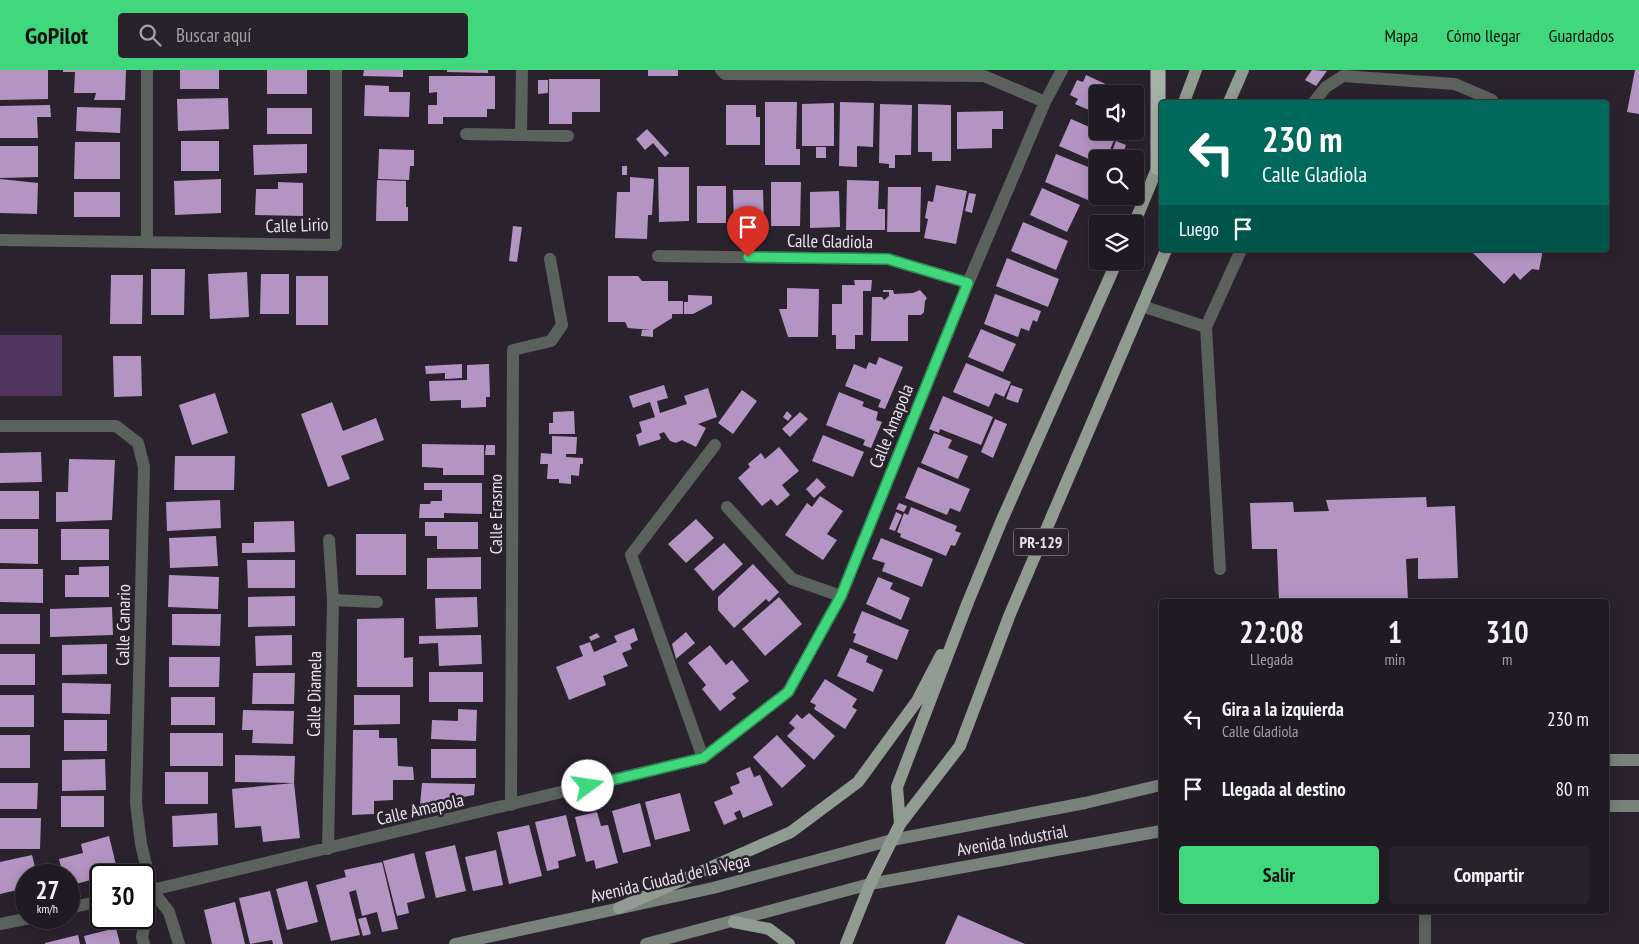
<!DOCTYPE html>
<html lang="es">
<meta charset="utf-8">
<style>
body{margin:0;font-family:"PT Sans Narrow",sans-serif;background:#28232a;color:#f1f3f6;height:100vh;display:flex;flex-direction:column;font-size:19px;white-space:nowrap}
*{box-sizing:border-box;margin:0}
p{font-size:16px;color:#a2a1a5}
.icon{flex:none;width:28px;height:28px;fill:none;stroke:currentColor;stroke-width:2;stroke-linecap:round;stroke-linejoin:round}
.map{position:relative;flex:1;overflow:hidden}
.sheet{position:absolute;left:1159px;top:529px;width:450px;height:315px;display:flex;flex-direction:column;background:#201a22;border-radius:5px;box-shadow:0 2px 12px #0003,0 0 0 1px #3d3840}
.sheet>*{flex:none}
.guide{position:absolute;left:1159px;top:30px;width:450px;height:152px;border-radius:5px;box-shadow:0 2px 12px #0003,0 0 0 1px #3d3840;background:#00695c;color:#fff;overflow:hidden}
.tools{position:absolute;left:1089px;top:15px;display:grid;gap:10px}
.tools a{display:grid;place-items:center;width:55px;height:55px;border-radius:5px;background:#201a22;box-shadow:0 2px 12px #0003,0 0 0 1px #3d3840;font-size:25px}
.speed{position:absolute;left:15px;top:794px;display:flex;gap:10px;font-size:25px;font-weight:700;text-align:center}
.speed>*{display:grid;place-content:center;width:65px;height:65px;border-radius:50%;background:#201a22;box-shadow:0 2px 12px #0003,0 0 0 1px #3d3840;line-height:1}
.speed small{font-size:12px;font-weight:400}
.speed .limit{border:2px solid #111;border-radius:8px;background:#fff;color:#111}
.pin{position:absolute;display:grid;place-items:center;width:42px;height:42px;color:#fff;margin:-51px -21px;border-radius:50% 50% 50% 0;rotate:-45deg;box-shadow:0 0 5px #0007}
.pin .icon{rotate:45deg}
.me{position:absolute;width:55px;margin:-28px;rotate:76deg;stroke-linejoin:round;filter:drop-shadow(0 0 4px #0008)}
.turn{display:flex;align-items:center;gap:18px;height:105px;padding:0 20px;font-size:22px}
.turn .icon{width:65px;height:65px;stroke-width:2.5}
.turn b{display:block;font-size:35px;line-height:42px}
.then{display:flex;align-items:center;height:48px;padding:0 20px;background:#0003;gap:10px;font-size:19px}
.eta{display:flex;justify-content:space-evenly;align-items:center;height:85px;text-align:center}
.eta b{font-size:30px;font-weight:700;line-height:35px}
.primary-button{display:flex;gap:10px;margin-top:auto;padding:10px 20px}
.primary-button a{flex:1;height:58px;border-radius:5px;background:#41d77c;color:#111;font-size:20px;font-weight:700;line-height:58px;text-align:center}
.primary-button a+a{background:#28232a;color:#f1f3f6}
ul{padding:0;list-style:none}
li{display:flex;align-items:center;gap:15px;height:70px;padding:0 20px}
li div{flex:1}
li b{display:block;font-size:19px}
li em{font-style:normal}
header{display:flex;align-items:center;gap:30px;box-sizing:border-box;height:70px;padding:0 25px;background:#41d77c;color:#111}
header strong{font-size:24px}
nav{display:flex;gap:28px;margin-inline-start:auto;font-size:18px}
.search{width:350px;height:45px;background:#28232a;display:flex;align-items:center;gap:12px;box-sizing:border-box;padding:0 18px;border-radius:5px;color:#a2a1a5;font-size:19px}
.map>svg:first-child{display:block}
.green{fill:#50365c}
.building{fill:#b494c3}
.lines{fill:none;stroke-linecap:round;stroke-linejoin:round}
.street{stroke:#5b615c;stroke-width:12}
.secondary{stroke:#79817b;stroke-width:12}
.primary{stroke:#909b92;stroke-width:12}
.highway{stroke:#a4b2a7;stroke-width:15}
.route-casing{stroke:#2a8c51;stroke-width:12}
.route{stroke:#41d77c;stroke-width:9}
.labels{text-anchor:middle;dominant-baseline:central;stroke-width:5;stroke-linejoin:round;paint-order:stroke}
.shield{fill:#2a232e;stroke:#afa9b2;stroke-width:1}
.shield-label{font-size:16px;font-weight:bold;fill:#e8e3ea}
.street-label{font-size:18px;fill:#e8e3ea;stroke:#2a232e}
</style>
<header>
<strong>GoPilot</strong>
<div class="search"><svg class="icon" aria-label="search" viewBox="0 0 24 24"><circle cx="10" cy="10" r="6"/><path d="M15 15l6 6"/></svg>Buscar aquí</div>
<nav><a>Mapa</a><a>Cómo llegar</a><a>Guardados</a></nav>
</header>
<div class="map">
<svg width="1639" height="874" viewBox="0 0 1639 874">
<rect width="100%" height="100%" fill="#2a232e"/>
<path class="green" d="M0,265H62V326H0Z"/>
<path class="building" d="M0,0H48V29L0,30Z
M63,0H126L125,30H94L96,23H74L75,2H63Z
M180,0H219V19H180Z
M267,0H307V24H267Z
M364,0H403V7L363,6Z
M447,0H488V3L447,2Z
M648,0H678V6H648Z
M1312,0L1327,1L1316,16L1305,10Z
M1635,0H1639V44L1627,42Z
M1086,5L1123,22L1122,24H1098V44L1075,34L1078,29L1070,25L1077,10L1083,12Z
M429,6H495V39H487V47H443V54H428V35H437V22L429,23Z
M549,9H600V42H572V54H549Z
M538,10H548V23L538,24Z
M365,15L389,16V22H410L409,47L364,46Z
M228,28L229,59L178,61L177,29Z
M765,32H797L796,79H800V95H765Z
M840,32L874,33L873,77L857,76V97L839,96Z
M834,33V76H802V34Z
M880,34L912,35L911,85H895V98H889V94L879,93Z
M918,34L951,35V91H932V82H918Z
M50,35L51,47H37L38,68H0V36Z
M726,35H756V47H760V75H726Z
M77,37L121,38L120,63L76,61Z
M267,38H312V64H267Z
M1003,41V59H992V78L957,79V42Z
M1071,49L1115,68L1106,89H1098V93L1059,76Z
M647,59L669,83L665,87L653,73L645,80L636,69Z
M181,71H219V101H181Z
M1116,71L1126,75L1121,88L1111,84Z
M75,72H120V109H74Z
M307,74V103L254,105L253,75Z
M0,76H38V107L0,108Z
M816,77H826V88H816Z
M379,79L414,80V96H410L409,110L378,109Z
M1056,84L1098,101V107L1088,130L1045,112Z
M622,96H627V105H622Z
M658,97H689V151L659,152Z
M630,107L654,109L652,145H648L647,169L615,168L617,122H630Z
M0,109L38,113L37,144L0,143Z
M221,109V143L175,145L174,111Z
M377,110L406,111V137H408V151H376Z
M847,110L879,111L878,139H885V160H846Z
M278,112L303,113V146L255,145L256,119H278Z
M771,112H801L800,156H771Z
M936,115L967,121L956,174L924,168L928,149L925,148L928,131L933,132Z
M697,116H726V153H697Z
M888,117H921L920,162H887Z
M1042,118L1080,135L1067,162L1030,145Z
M733,120H763L764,155H734Z
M839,121L840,157L810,158V122Z
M74,122H120V147H74Z
M969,123L976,124L972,143L965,141Z
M1023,152L1068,171L1056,200L1011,181Z
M513,156L522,157L517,192L509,191Z
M1476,180H1543L1539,200L1532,199L1520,210L1514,203L1504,214L1473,183Z
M1007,188L1059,209L1048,237L996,216Z
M151,199H185L184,245H151Z
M247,202L249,247L210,249L208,204Z
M261,204H289V244H260Z
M111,205H143L142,254H110Z
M296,206H328V255H296Z
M608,206H638L642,211H668V231H683V244H672V248L653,260V267L641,266L642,260H651L628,258L625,252H608Z
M854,210H872L871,221H863V265H855V279H836V265H832V234H842V215H855Z
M787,218L819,219L818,267H788L779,239H787Z
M883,220H893L894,224L913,223L920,220L927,228L925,231L924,242L921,245H908V271H871L872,227H882L884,230L889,226V222H883Z
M995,224L1041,241L1037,252L1033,250L1029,261L1021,258L1018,267L984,254Z
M688,225L712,226V234L693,244H684V232H688Z
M981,259L1016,274L1003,302L968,287Z
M113,286H141L142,326L114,327Z
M879,287L903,297L885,339L878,337L881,330L845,316L854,294L866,299L869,292L876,295Z
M966,293L1011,312L1004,327L995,323L989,337L953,322Z
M462,294V308L445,309V303L426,304L425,296Z
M489,294L490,327H486V337L461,338V330L430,331L429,311L467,310V295Z
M664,315L668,328L657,331L660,343L687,334L684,326L708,318L717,347L698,354L706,358L696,377L682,370L676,373L670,371L664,362L659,364L661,369L639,376L636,365L642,362L639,352L655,347L650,332L633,338L629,326Z
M1011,315L1023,319L1018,333L1006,329Z
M742,320L757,331L733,364L718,353Z
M839,322L864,332L862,336L878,342L876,350L882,352L871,378L863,375L865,370L826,355Z
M215,323L228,363L192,375L179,335Z
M943,326L993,347L981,375L940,359L939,363L929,359Z
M332,332L343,361L376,348L384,370L341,386L350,409L328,417L301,344Z
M574,341L575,364H549V353H553V342Z
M787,341L792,346L788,351L783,347Z
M800,342L808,349L790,367L782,359Z
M995,349L1007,354L993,388L981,382Z
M934,363L952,370L948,378L968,386L958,409L921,393Z
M823,365L864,382L853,407L812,391Z
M552,366L577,367L576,384H566V387L583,388V394H580L579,406L571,405V414L559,413V409H547L548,394H540L541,383L552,384Z
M422,374L484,375V405H443V398L422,397Z
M486,375H495V385H485Z
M779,377L799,401L782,415L790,425L777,436L771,429L762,436L738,408L750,397L748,394L761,383L765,389Z
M41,382L42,412L0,413V383Z
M175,386H235L234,420H174Z
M69,389L115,390L112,450L56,452V422H68Z
M918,397L970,419L960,442L950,438L947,445L905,428Z
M817,408L826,417L814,428L806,419Z
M424,413H482V444L444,443V448H419L420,434H430L431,431H442V420H424Z
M0,421H39V449H0Z
M820,426L843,441L827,464L837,470L823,490L785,465L807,433L812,437Z
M1426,427L1427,437L1455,436L1458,508L1418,509V488L1406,489L1408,531H1279L1277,479H1252L1250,433L1293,432L1294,442L1329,441L1326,430Z
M220,430L221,458L167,461L166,432Z
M899,433L907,436L904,442L896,439Z
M911,437L957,456L955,461L961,463L955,476L951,475L946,486L900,467L901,464L897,462L904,443L908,445Z
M896,442L902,445L895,461L889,459Z
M696,449L714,468L686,493L668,474Z
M294,451L295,482L242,483V473H254V452Z
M425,452H478V479H437V466H425Z
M0,459H38V494L0,493Z
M61,459H109V490H61Z
M356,464H406V505H356Z
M216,466L218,496L170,498L169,468Z
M881,468L933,489L922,517L882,501L885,493L872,489Z
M724,473L743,494L713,521L694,499Z
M481,487V519H427V488Z
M247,490H295V518H248Z
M753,494L779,522L769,532L766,529L734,558L718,540V527Z
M109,496V527H65V505H79V497Z
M0,499H43V533L0,532Z
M169,505L219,507L218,539L168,537Z
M878,507L893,513L890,519L910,528L901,550L866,534Z
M295,526V556L248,557V527Z
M477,527L478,557L436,559L435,528Z
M779,527L802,554L765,586L742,559Z
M112,537L113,565L50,567V539Z
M862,541L909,560L897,590L853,572L856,564L853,563Z
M0,544H40V574H0Z
M172,544H221L220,576L172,575Z
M404,548V588L413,587V617H357V549Z
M634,558L638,570L630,574L632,579L622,583L628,596L603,606L606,615L569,630L556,597L583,586L579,576L590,572L594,582L617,572L614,566Z
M686,562L695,573L676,589L672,574Z
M597,563L600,567L591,571L589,567Z
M292,565V595L256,596L255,566Z
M481,565L482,594L439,596L438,573L419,574V566Z
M107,574V604L62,605V575Z
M710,575L726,595L732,590L749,611L732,624L736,628L720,641L702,619L706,615L688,593Z
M850,578L868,586L866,592L883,600L873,622L837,606Z
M0,584H35V615H0Z
M169,587H220L219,617H169Z
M429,602H483V632H429Z
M253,603H295L294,634H252Z
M825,609L857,629L852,637L857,640L845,659L814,639L816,635L810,632Z
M62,613L111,614L110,644L62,643Z
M0,625H34V657H0Z
M354,625H400V654L354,655Z
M171,627H215V655H171Z
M458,639L477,640L476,671L431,669L432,650L458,651Z
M243,640L294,641L293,674L252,673L253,660H242Z
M809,643L835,666L814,690L787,666L795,658L789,653L797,644L802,649Z
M64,650H107V681H64Z
M353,660H379V668H397L398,696L413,697L414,710H393V730L374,731V744L352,745Z
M170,663H223V696H170Z
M0,665H30V698H0Z
M777,665L806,696L782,718L753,687Z
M431,679H476V708H431Z
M235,685L295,686L294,713L235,712Z
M105,689L106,720L62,721V690Z
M750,697L754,707L760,705L773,735L743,748L740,740L734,743L737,749L724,755L714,732L733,724L730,717L740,713L736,703Z
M165,702H208V734H165Z
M0,713H38L37,739H0Z
M294,713L300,768L263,772L261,756L235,758L232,719Z
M422,713L475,714L474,725L420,735Z
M680,723L690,761L655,770L645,732Z
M61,726H104V757H61Z
M640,733L651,776L623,783L612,741Z
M597,742L601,756L608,755L618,793L596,799L594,790L586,792L575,747Z
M217,743L218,775L173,777L172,746Z
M566,745L576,786L558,791L559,798L547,801L535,752Z
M0,748H41L40,779H0Z
M529,755L542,806L509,814L497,762Z
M109,766L118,803L101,805V807L69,816V805H63L59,789L83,783L81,774Z
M455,775L466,821L436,828L425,782Z
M496,780L503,815L473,821L465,787Z
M414,783L425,828L407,833L409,843L397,846L383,791Z
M32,785L37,805H26V818L0,824V792Z
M382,792L398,859L382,862L377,842L362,846L356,820L349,822L360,865L331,871L316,815L346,807L344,800Z
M307,811L318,852L287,860L276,819Z
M270,821L283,874H273L272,870L250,874L239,828Z
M235,832L245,874H212L204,840Z
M958,845L1025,874H945Z
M366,847L371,864L363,866L358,849Z
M116,858L120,874H86L84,866Z
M78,865L80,874H45V873Z"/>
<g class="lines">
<path class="street" d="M147,0V172
M721,0L725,4L984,6L1045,32
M1314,32L1326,17L1343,6L1455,14L1492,30L1493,32
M466,64L568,66
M521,65L522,0
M0,170L336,175V0
M658,186L888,189L968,213
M1142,236L1206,257
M0,356H116L138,373L144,397L136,733L141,774L152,820L169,842L179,874
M727,437L792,509L841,526
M1220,499L1206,257L1241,180
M333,530L377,532
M703,688L631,485L715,375
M511,735L513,280L551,271L562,255L550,189
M328,779L333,530L329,470
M144,822L703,688L788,622L841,526L968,213L1045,32L1062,0
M69,838L101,831
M1425,841V874
M0,854L30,848
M144,874L142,867L152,820"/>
<path class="secondary" d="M1606,690H1639
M1606,736H1639
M455,874L713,818L892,770L1085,733L1161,715
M646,874L870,814L1161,761"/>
<path class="primary" d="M1184,32L1196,0
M1229,32L1243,0
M1134,154L1161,89
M900,754L897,717L968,532L1001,452L1117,191
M619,838L791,762L858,712L917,631L941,585
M734,852L769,859L789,874
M846,874L870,814L900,754L960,676L1010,544L1166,180"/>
<path class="highway" d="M1158,0V98"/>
</g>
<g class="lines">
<g class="route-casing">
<path id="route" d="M588,716L703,688L788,622L841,526L968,213L888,189L748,187"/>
</g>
<use href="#route" class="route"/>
</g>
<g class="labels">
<rect class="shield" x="1013.5" y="458.5" width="55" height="27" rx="4"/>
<g class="shield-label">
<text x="1041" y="472">PR-129</text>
</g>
<g class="street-label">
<text transform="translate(297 155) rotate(-2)">Calle Lirio</text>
<text transform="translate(830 171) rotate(1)">Calle Gladiola</text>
<text transform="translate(891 356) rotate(-68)">Calle Amapola</text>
<text transform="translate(495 444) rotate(-90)">Calle Erasmo</text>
<text transform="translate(123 555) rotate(-89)">Calle Canario</text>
<text transform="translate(314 624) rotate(-89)">Calle Diamela</text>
<text transform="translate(420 739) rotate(-13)">Calle Amapola</text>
<text transform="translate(1012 770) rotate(-10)">Avenida Industrial</text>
<text transform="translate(670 808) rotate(-13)">Avenida Ciudad de la Vega</text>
</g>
</g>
</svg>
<div class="tools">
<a><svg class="icon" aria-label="sound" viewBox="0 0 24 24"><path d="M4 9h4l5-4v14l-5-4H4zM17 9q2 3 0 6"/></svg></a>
<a><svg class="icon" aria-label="search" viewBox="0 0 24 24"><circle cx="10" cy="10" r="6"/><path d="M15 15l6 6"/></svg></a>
<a><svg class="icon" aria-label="layers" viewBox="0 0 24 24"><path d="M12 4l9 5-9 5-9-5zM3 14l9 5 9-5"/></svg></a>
</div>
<div class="speed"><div>27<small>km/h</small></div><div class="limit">30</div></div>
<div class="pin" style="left:748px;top:187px;background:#d93025"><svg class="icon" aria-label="arrive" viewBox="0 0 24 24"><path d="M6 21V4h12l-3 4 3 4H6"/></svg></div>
<svg class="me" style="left:588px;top:716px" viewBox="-20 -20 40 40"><circle r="19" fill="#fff"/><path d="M0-13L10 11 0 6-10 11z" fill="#41d77c"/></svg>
<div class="guide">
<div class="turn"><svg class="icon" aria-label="left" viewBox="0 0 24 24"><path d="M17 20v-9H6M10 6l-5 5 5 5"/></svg><div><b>230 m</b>Calle Gladiola</div></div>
<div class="then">Luego<svg class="icon" aria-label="arrive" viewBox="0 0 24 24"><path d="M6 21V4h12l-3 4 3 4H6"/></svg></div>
</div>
<section class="sheet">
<div class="eta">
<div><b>22:08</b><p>Llegada</p></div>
<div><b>1</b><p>min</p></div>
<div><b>310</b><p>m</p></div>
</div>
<ul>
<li><svg class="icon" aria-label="left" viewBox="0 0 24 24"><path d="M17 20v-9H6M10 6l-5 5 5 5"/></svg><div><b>Gira a la izquierda</b><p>Calle Gladiola</p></div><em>230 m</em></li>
<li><svg class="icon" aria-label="arrive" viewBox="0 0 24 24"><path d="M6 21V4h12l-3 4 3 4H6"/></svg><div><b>Llegada al destino</b></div><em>80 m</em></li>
</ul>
<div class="primary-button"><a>Salir</a><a>Compartir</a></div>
</section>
</div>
